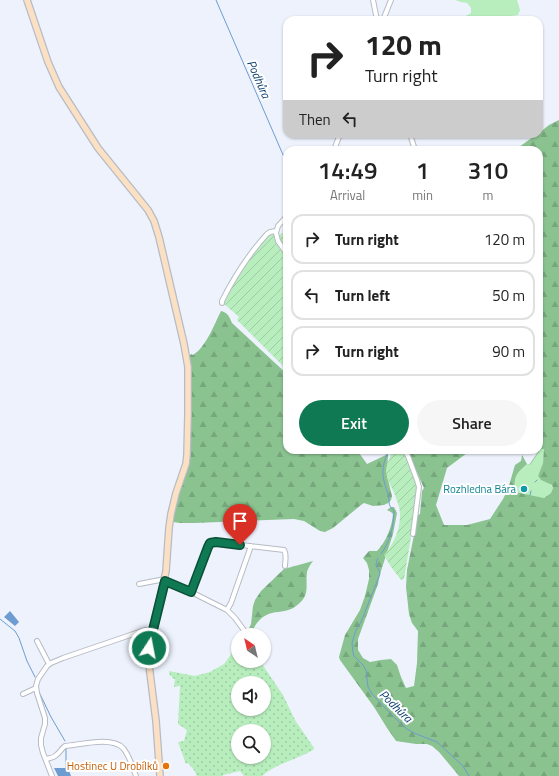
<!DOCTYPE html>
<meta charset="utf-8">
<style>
body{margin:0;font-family:"Titillium Web",sans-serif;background:#f6f6f6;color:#222;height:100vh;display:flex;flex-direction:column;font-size:15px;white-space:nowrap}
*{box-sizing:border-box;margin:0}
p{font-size:13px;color:#767676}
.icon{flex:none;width:22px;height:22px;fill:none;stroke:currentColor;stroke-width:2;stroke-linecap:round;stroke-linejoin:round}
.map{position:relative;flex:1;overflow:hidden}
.sheet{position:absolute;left:283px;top:146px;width:260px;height:308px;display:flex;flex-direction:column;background:#fff;border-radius:12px;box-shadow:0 1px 3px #0004}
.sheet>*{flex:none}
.top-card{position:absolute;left:283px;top:16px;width:260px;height:122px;border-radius:12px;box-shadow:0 1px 3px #0004;background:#fff;color:#222;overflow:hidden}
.needle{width:26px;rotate:325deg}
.fabs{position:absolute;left:231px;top:628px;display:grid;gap:8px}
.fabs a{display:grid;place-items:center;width:40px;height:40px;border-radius:50%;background:#fff;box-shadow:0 1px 3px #0004;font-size:20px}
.pin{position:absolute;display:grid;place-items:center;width:34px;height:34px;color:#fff;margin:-41px -17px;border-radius:50% 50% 50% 0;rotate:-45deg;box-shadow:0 0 4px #0007}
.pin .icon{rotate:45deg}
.me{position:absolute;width:44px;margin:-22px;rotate:11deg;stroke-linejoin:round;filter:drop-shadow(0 0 3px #0008)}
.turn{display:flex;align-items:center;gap:14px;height:84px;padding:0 16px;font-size:18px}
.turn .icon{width:52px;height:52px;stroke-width:2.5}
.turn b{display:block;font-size:28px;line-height:34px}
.then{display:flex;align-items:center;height:38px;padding:0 16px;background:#0003;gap:8px;font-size:15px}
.eta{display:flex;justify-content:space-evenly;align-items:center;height:68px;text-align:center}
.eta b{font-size:24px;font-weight:600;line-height:28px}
.cta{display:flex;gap:8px;margin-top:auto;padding:8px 16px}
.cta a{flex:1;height:46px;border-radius:24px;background:#0f7953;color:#fff;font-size:16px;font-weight:600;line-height:46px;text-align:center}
.cta a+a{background:#f6f6f6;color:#222}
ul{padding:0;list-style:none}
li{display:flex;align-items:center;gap:12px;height:50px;margin:0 8px 6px;padding:0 8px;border:2px solid #e0e0e0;border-radius:12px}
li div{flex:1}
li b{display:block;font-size:15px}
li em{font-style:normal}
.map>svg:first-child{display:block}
.grass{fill:#b8eebd}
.forest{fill:url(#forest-firs);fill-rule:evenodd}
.park{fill:url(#park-dots);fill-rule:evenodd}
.garden{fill:url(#garden-furrows)}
.water{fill:#6d9cd0}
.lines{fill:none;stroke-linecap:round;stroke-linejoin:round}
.stream{stroke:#6d9cd0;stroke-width:1}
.street-casing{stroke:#b6bbc5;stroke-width:6}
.secondary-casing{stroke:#b6bbc5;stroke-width:8}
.street{stroke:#fff;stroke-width:4}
.secondary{stroke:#fbe0c4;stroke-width:5.5}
.route-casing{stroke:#0a4f36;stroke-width:10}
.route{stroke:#0f7953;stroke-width:7}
.culture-dot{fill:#0f9aa8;stroke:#fff;stroke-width:1.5}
.food-dot{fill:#e8710a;stroke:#fff;stroke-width:1.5}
.labels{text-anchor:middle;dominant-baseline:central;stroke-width:4;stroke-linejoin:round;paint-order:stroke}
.culture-label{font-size:11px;fill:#0d838f;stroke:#fff;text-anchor:end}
.food-label{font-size:11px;fill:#c56008;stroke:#fff;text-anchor:end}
.water-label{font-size:12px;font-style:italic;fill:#0a3e6f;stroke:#fff}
</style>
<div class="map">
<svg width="559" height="776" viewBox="0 0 559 776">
<defs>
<pattern id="forest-firs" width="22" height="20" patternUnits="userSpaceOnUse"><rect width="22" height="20" fill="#8ac390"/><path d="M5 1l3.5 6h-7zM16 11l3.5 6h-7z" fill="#76a67b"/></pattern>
<pattern id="park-dots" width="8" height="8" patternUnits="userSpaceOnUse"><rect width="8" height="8" fill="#b8eebd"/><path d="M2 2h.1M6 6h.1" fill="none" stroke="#9dcba2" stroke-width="1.8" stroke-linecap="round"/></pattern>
<pattern id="garden-furrows" width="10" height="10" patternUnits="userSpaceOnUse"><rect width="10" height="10" fill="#b8eebd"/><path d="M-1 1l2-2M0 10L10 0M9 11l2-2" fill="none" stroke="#9dcba2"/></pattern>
</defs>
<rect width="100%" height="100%" fill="#edf2fd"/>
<path class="grass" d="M455,0H517L520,10L518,15L510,16L501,20H464V17L471,13V8L467,3L461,2Z
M541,449H545L543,463L538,476C539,477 540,479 542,480C546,483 551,482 553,488L551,493L544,498L515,493C514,476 515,475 527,464L530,465Z"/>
<path class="forest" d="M559,120V776H459L439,752L432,746L427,744H416L396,741L387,728L374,707L340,660L339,657L345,635L360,610L365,596L369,579V570L367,563L363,558L369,551H377C386,542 392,527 393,514L391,512L387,510L391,507H394L397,513L393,534L380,574L378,584L358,639V650L363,658L370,662L381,660L391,659L397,665L401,677L406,688L414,686L417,663L418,631L412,623L409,614L406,587L407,570L418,515L420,514L422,491L424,488L408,453L406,450H471L447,468L436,505L444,525H467L490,519L503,499L508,489L515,465L521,461L523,450L522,455L527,464L529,465L540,449L539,447V150H515L537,134H539V133L549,125ZM541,449H544L543,463L538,476L541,480L552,485L553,488L551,493L544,498L515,492C514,476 515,475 527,464L530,465Z
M221,311C228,313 229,316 232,323L287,374V450H357L367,464L388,454L387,476L392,496L391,500L388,503L384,505L373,506L364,503L361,505L333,528L325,532L320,531L304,521L294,519L195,523H180L173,522L171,519L185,469L189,357L191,354L193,355C206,347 214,325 221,311Z
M313,561C310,565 308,568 307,572C305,587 311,595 296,606C289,612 280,611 272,613C262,615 253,625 252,635H246L251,624L253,606L255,600L261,591L284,569Z"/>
<path class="park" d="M238,645V661H260L283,695L295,720L314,748L313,750C296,760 277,763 262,776H244L240,771L223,775V776H197L194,770L188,763L186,764L178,742L184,741L187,730L178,724L180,686L174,687L175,679L172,678V676H170L169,671L195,676L210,672L224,664ZM238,683H264V709H238ZM238,731H264V757H238Z"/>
<path class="garden" d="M285,231L287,233V370L237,320L239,317L223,303C234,278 251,256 268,235L278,233L279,235Z
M391,450H404L417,483L414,519L404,579L401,580L391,567L384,555C395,543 403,523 399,507C398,503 396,499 395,495C392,488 387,480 386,472C386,465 390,458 392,451Z"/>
<path class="water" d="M10,611L19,622L15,626L4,617Z
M54,768H68L71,776H58Z"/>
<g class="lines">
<path class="stream" d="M216,0L287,164
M535,482L537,480
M530,495L531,491
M381,554C391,540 393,528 394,511C386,503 391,503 388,494C387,490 385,486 384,481C381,471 384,460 389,450
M378,558C373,569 379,566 380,574L361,622L356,630L352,643L353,653L354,656L363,665L366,670L368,687L372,694L394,717L407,729L414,733L437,742L463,766L469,776
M0,619L15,631L19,638L27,661L35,677
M39,692L51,717L65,741
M66,749V769"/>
<g class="street-casing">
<path id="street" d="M373,0L377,20
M383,20L391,0
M410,134L415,150
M334,150L340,134
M287,216L278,226L276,233L278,241L287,254
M222,303V301C234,277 249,254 267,234L270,232L276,231
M404,450L408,456L417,480L419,487L413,534
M165,581L191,592L227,610L235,618L246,633
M139,584L165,579
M191,592L208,547L212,542H216L284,550C287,554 285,561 285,566
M227,610L231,603L251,546
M37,641L49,664
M23,694L36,688
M46,759C49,758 53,758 55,756C60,753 61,749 65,746C80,745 111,736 123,748C129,755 133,767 136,776
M52,776L43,753L41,745V738L45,724V718L37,693L36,686L38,679L47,666L51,663L63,658L145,630H152"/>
</g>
<g class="secondary-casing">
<path id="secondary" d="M27,0L48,62L59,87L98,148L148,210L154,221L159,237L184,344L188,367V414L187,455L186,464L176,493L171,514L169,528L166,571L149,648V665L156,721L160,776"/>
</g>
<use href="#street" class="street"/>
<use href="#secondary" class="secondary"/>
</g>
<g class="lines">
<g class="route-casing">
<path id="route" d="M149,648L151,638L165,581L191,592L208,547L210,543L216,542L240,545"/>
</g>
<use href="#route" class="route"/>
</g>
<circle class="culture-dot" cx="524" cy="489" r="4"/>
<circle class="food-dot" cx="166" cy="766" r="4"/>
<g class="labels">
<g class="culture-label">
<text x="516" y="489">Rozhledna Bára</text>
</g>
<g class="food-label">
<text x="158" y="766">Hostinec U Drobílků</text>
</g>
<g class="water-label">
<text transform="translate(259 79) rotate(66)">Podhůra</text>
<text transform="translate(396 706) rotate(44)">Podhůra</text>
</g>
</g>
</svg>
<div class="fabs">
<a><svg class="needle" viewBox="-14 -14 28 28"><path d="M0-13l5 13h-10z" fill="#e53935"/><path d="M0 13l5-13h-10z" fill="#767676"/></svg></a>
<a><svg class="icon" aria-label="sound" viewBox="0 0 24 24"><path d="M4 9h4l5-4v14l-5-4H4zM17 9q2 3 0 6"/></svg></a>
<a><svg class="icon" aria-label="search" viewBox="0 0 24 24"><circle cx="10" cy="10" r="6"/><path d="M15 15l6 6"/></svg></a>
</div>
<div class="pin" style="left:240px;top:545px;background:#d93025"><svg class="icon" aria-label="arrive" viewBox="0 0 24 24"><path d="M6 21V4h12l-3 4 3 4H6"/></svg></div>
<svg class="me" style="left:149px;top:648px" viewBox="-20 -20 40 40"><circle r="17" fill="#0f7953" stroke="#fff" stroke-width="3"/><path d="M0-11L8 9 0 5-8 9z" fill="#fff"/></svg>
<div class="top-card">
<div class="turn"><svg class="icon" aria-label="right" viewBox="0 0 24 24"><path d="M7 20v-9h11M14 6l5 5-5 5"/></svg><div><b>120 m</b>Turn right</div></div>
<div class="then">Then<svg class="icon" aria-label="left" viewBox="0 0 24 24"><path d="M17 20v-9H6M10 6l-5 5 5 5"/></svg></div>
</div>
<section class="sheet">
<div class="eta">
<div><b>14:49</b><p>Arrival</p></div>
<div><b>1</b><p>min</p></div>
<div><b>310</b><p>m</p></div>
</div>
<ul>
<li><svg class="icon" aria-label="right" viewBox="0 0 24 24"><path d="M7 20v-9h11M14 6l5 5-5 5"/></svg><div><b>Turn right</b></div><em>120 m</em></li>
<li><svg class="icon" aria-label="left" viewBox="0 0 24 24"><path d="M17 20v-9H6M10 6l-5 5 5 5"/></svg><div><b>Turn left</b></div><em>50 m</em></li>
<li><svg class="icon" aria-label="right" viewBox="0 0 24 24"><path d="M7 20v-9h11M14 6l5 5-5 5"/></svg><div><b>Turn right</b></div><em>90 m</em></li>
</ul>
<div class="cta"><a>Exit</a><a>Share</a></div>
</section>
</div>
